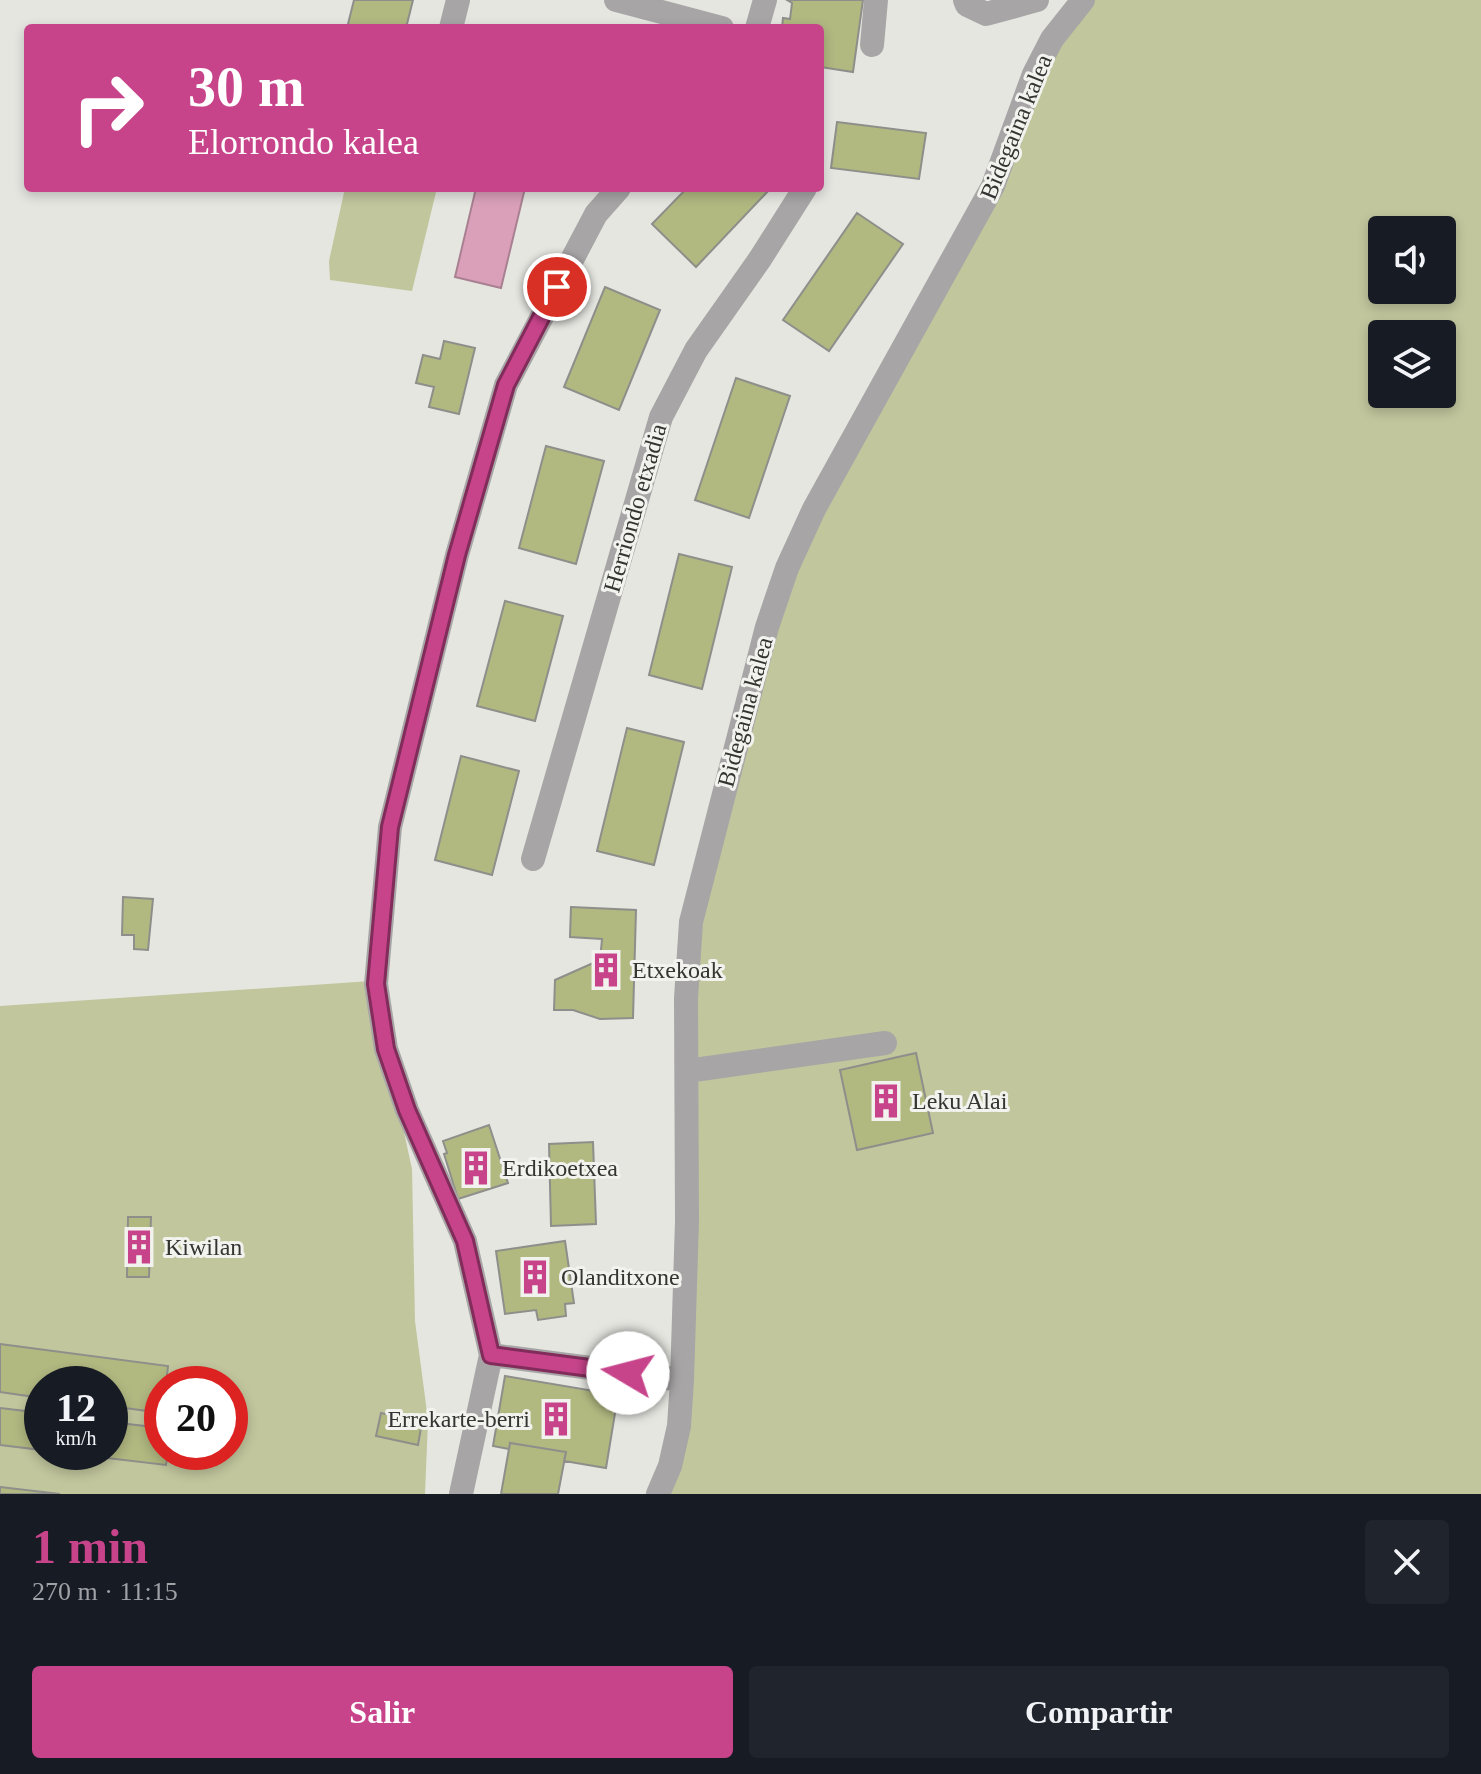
<!DOCTYPE html>
<html lang="es">
<meta charset="utf-8">
<style>
body{margin:0;font-family:Georgia,serif;background:#20242c;color:#f1f3f6;height:100vh;display:flex;flex-direction:column;font-size:30px;white-space:nowrap}
*{box-sizing:border-box;margin:0}
p{font-size:26px;color:#9ea1a6}
.icon{flex:none;width:44px;height:44px;fill:none;stroke:currentColor;stroke-width:2;stroke-linecap:round;stroke-linejoin:round}
.map{position:relative;height:1494px;overflow:hidden}
.details{display:flex;flex-direction:column;background:#171b24;flex:1}
.details>*{flex:none}
.hud{position:absolute;left:24px;top:24px;width:800px;height:168px;border-radius:8px;box-shadow:0 4px 12px #0003;background:#c7448b;color:#fff;overflow:hidden}
.controls{position:absolute;left:1368px;top:216px;display:grid;gap:16px}
.controls a{display:grid;place-items:center;width:88px;height:88px;border-radius:8px;background:#171b24;box-shadow:0 4px 12px #0003;font-size:40px}
.speed{position:absolute;left:24px;top:1366px;display:flex;gap:16px;font-size:40px;font-weight:700;text-align:center}
.speed>*{display:grid;place-content:center;width:104px;height:104px;border-radius:50%;background:#171b24;box-shadow:0 4px 12px #0003;line-height:1}
.speed small{font-size:20px;font-weight:400}
.speed .limit{border:12px solid #d22;background:#fff;color:#111}
.pin{position:absolute;display:grid;place-items:center;width:68px;height:68px;color:#fff;margin:-34px;border:4px solid #fff;border-radius:50%;box-shadow:0 2px 8px #0007}
.me{position:absolute;width:88px;margin:-44px;rotate:278deg;stroke-linejoin:round;filter:drop-shadow(0 0 6px #0008)}
.turn{display:flex;align-items:center;gap:28px;height:168px;padding:0 32px;font-size:36px}
.turn .icon{width:104px;height:104px;stroke-width:2.5}
.turn b{display:block;font-size:56px;line-height:68px}
.round{display:grid;place-items:center;flex:none;width:84px;height:84px;border-radius:8px;background:#20242c}
.head{display:flex;align-items:center;justify-content:space-between;height:136px;padding:0 32px}
h1{font-size:48px;font-weight:700;line-height:60px;color:#c7448b}
.primary-button{display:flex;gap:16px;margin-top:auto;padding:16px 32px}
.primary-button a{flex:1;height:92px;border-radius:8px;background:#c7448b;color:#fff;font-size:32px;font-weight:700;line-height:92px;text-align:center}
.primary-button a+a{background:#20242c;color:#f1f3f6}
.map>svg:first-child{display:block}
.green{fill:#c1c69d;fill-rule:evenodd}
.water{fill:#daa0ba;stroke:#a88091;stroke-width:2}
.building{fill:#b1b880;stroke:#8e8f8a;stroke-width:2}
.lines{fill:none;stroke-linecap:round;stroke-linejoin:round}
.minor{stroke:#a8a5a6;stroke-width:24}
.route-casing{stroke:#812c5a;stroke-width:20}
.route{stroke:#c7448b;stroke-width:14}
.labels{text-anchor:middle;dominant-baseline:central;stroke-width:6;stroke-linejoin:round;paint-order:stroke}
.street-label{font-size:24px;fill:#343532;stroke:#f2f3ee}
.poi-label{font-size:24px;fill:#343532;stroke:#f2f3ee;text-anchor:start}
</style>
<div class="map">
<svg width="1481" height="1494" viewBox="0 0 1481 1494">
<rect width="100%" height="100%" fill="#e5e6e0"/>
<path class="green" d="M1092,0H1481V1494H658L670,1466L691,922L814,509L973,226L1034,74ZM1382,230H1442V290H1382ZM1382,334H1442V394H1382Z
M345,188H437L412,291L330,280L329,261Z
M371,981L412,1169L415,1321L428,1420L425,1494H0V1006ZM42,1384H110V1452H42ZM162,1384H230V1452H162Z"/>
<path class="water" d="M476,188H525L501,288L455,277Z"/>
<path class="building" d="M354,0H413L406,28H347Z
M787,0H863L853,72L820,67V28H782L783,18L790,19L792,3Z
M837,122L926,133L919,179L831,168Z
M687,188H770V189L696,267L652,224Z
M857,213L903,244L829,351L783,320Z
M605,287L660,310L619,410L564,387Z
M444,341L475,348L459,414L429,407L434,387L416,383L423,355L440,359Z
M736,378L790,396L749,518L695,500Z
M546,446L604,461L576,564L519,548Z
M679,554L732,567L702,689L649,675Z
M505,601L563,616L535,721L477,706Z
M627,728L684,742L654,865L597,851Z
M461,756L519,771L492,875L435,860Z
M123,897L153,899L148,950L134,949V935H122Z
M571,907L636,910L633,1018L600,1019L573,1010H554L555,980L600,960L602,939L570,937Z
M916,1053L933,1133L857,1150L840,1070Z
M489,1125L508,1183L458,1199L444,1154L447,1153L443,1141Z
M593,1142L596,1224L551,1226L549,1144Z
M128,1217H151L149,1277H127Z
M565,1241L574,1303L565,1304L566,1316L538,1320L536,1310L505,1314L496,1251Z
M0,1344L168,1366L166,1384H162V1413L110,1406V1384H42V1398L0,1392Z
M505,1376L618,1395L606,1468L564,1461L566,1452L510,1443L509,1449L493,1446Z
M0,1408L42,1413V1450L0,1445Z
M381,1413L422,1422L418,1445L376,1436Z
M110,1422L162,1428V1452H168L166,1465L56,1452H110Z
M510,1443L566,1452L558,1494H501Z
M0,1487L60,1494H0Z"/>
<g class="lines">
<path class="minor" d="M616,0L722,28
M965,0L967,5L986,14L1037,0
M451,28L458,0
M757,28L765,0
M872,45L876,0
M533,859L661,417L696,350L760,259L805,188
M687,1071L885,1043
M491,1355L682,1380
M461,1494L491,1355L465,1241L407,1110L386,1049L376,984L390,827L457,555L506,385L596,214L619,188
M658,1494L670,1466L679,1426L682,1380L687,1221L686,998L691,922L767,627L787,568L814,509L993,186L1034,74L1052,39L1083,0"/>
</g>
<g class="lines">
<g class="route-casing">
<path id="route" d="M557,287L506,385L457,555L390,827L376,984L386,1049L407,1110L465,1241L491,1355L628,1373"/>
</g>
<use href="#route" class="route"/>
</g>
<defs>
<g id="building-bare" transform="scale(2.76)"><path d="M-4-6H4V6H1V3H-1V6H-4ZM-2.5-4.3h1.7v1.8h-1.7ZM.8-4.3h1.7v1.8H.8ZM-2.5-1h1.7V.8h-1.7ZM.8-1h1.7V.8H.8Z" fill="#c7448b" stroke="#f2f3ee" stroke-width="2.5" paint-order="stroke"/></g>
</defs>
<g fill-rule="evenodd">
<use href="#building-bare" x="606" y="970"/>
<use href="#building-bare" x="886" y="1101"/>
<use href="#building-bare" x="476" y="1168"/>
<use href="#building-bare" x="139" y="1247"/>
<use href="#building-bare" x="535" y="1277"/>
<use href="#building-bare" x="556" y="1419"/>
</g>
<g class="labels">
<g class="street-label">
<text transform="translate(1016 127) rotate(-68)">Bidegaina kalea</text>
<text transform="translate(635 508) rotate(-74)">Herriondo etxadia</text>
<text transform="translate(745 712) rotate(-75)">Bidegaina kalea</text>
</g>
<g class="poi-label">
<text x="632" y="970">Etxekoak</text>
<text x="912" y="1101">Leku Alai</text>
<text x="502" y="1168">Erdikoetxea</text>
<text x="165" y="1247">Kiwilan</text>
<text x="561" y="1277">Olanditxone</text>
<text x="530" y="1419" text-anchor="end">Errekarte-berri</text>
</g>
</g>
</svg>
<div class="controls">
<a><svg class="icon" aria-label="sound" viewBox="0 0 24 24"><path d="M4 9h4l5-4v14l-5-4H4zM17 9q2 3 0 6"/></svg></a>
<a><svg class="icon" aria-label="layers" viewBox="0 0 24 24"><path d="M12 4l9 5-9 5-9-5zM3 14l9 5 9-5"/></svg></a>
</div>
<div class="speed"><div>12<small>km/h</small></div><div class="limit">20</div></div>
<div class="pin" style="left:557px;top:287px;background:#d93025"><svg class="icon" aria-label="arrive" viewBox="0 0 24 24"><path d="M6 21V4h12l-3 4 3 4H6"/></svg></div>
<svg class="me" style="left:628px;top:1373px" viewBox="-20 -20 40 40"><circle r="19" fill="#fff"/><path d="M0-13L10 11 0 6-10 11z" fill="#c7448b"/></svg>
<div class="hud">
<div class="turn"><svg class="icon" aria-label="right" viewBox="0 0 24 24"><path d="M7 20v-9h11M14 6l5 5-5 5"/></svg><div><b>30 m</b>Elorrondo kalea</div></div>
</div>
</div>
<section class="details">
<div class="head"><div><h1>1 min</h1><p>270 m · 11:15</p></div><a class="round"><svg class="icon" aria-label="close" viewBox="0 0 24 24"><path d="M6 6l12 12M18 6L6 18"/></svg></a></div>
<div class="primary-button"><a>Salir</a><a>Compartir</a></div>
</section>
